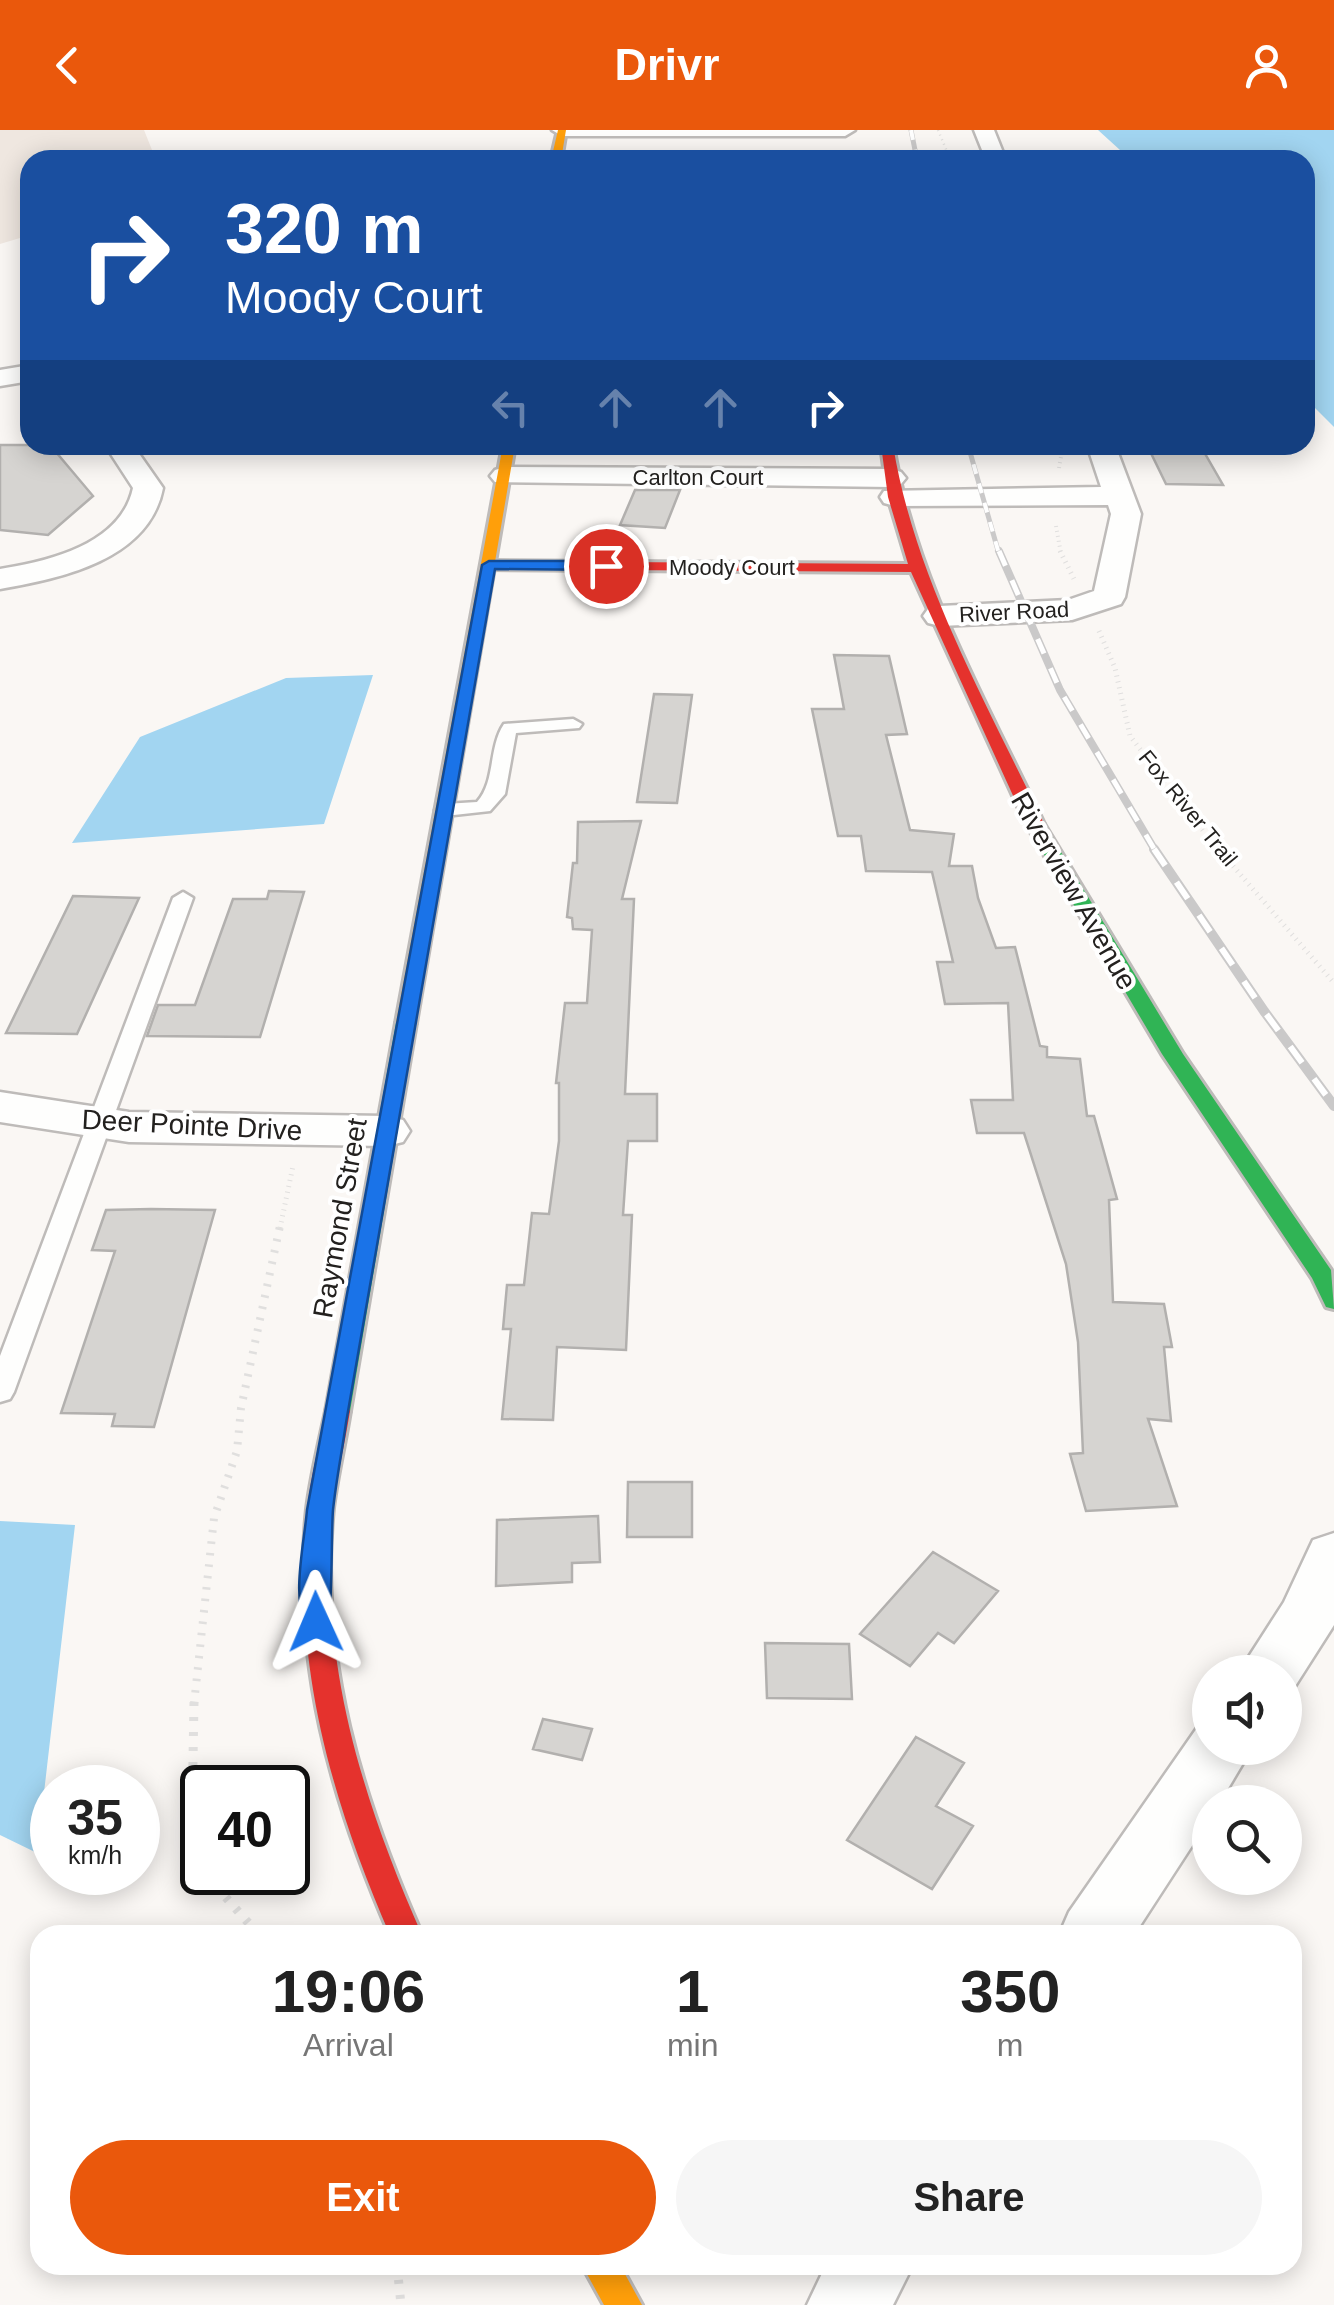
<!DOCTYPE html>
<style>
body{margin:0;font-family:Helvetica,sans-serif;background:#f6f6f6;color:#222;height:100vh;display:flex;flex-direction:column;font-size:38px;white-space:nowrap}
*{box-sizing:border-box;margin:0}
p{font-size:32px;color:#767676}
.icon{flex:none;width:55px;height:55px;fill:none;stroke:currentColor;stroke-width:2;stroke-linecap:round;stroke-linejoin:round}
.map{position:relative;flex:1;overflow:hidden}
.sheet{position:absolute;left:30px;top:1795px;width:1272px;height:350px;display:flex;flex-direction:column;background:#fff;border-radius:30px;box-shadow:0 5px 25px #0003}
.sheet>*{flex:none}
.top-card{position:absolute;left:20px;top:20px;width:1295px;height:305px;border-radius:30px;box-shadow:0 5px 25px #0003;background:#1a4fa0;color:#fff;overflow:hidden}
.buttons{position:absolute;left:1192px;top:1525px;display:grid;gap:20px}
.buttons a{display:grid;place-items:center;width:110px;height:110px;border-radius:50%;background:#fff;box-shadow:0 5px 25px #0003;font-size:50px}
.speed{position:absolute;left:30px;top:1635px;display:flex;gap:20px;font-size:50px;font-weight:700;text-align:center}
.speed>*{display:grid;place-content:center;width:130px;height:130px;border-radius:50%;background:#fff;box-shadow:0 5px 25px #0003;line-height:1}
.speed small{font-size:25px;font-weight:400}
.speed .limit{border:5px solid #111;border-radius:15px;background:#fff;color:#111}
.pin{position:absolute;display:grid;place-items:center;width:85px;height:85px;color:#fff;margin:-42px;border:5px solid #fff;border-radius:50%;box-shadow:0 2px 10px #0007}
.me{position:absolute;width:110px;margin:-55px;rotate:359deg;stroke-linejoin:round;filter:drop-shadow(0 0 8px #0008)}
.turn{display:flex;align-items:center;gap:35px;height:210px;padding:0 40px;font-size:45px}
.turn .icon{width:130px;height:130px;stroke-width:2.5}
.turn b{display:block;font-size:70px;line-height:85px}
.lanes{display:flex;align-items:center;height:95px;padding:0 40px;background:#0003;justify-content:center;gap:50px;direction:ltr}
.lanes .off{opacity:.35}
.eta{display:flex;justify-content:space-evenly;align-items:center;height:170px;text-align:center}
.eta b{font-size:60px;font-weight:700;line-height:70px}
.cta{display:flex;gap:20px;margin-top:auto;padding:20px 40px}
.cta a{flex:1;height:115px;border-radius:60px;background:#ea580c;color:#fff;font-size:40px;font-weight:700;line-height:115px;text-align:center}
.cta a+a{background:#f6f6f6;color:#222}
header{display:flex;justify-content:space-between;align-items:center;height:130px;padding:0 40px;background:#ea580c;color:#fff;font-size:45px;font-weight:700}
.map>svg:first-child{display:block}
.built{fill:#efe7e0}
.water{fill:#a2d5f1}
.building{fill:#d6d4d1;stroke:#b2b0ae;stroke-width:2.5}
.lines{fill:none;stroke-linecap:round;stroke-linejoin:round}
.lane-casing{stroke:#bebbb9;stroke-width:5}
.street-casing{stroke:#bebbb9;stroke-width:5}
.fast-casing{stroke:#bebbb9;stroke-width:6}
.slow-casing{stroke:#bebbb9;stroke-width:6}
.jam-casing{stroke:#bebbb9;stroke-width:6}
.path-far4{stroke:#e0dfde;stroke-width:2.5;stroke-dasharray:1 4;stroke-linecap:butt}
.path-far3{stroke:#e0dfde;stroke-width:4;stroke-dasharray:1 4;stroke-linecap:butt}
.path-far2{stroke:#e0dfde;stroke-width:5;stroke-dasharray:1 5;stroke-linecap:butt}
.path-far1{stroke:#e0dfde;stroke-width:8;stroke-dasharray:2.5 9;stroke-linecap:butt}
.path{stroke:#e0dfde;stroke-width:9;stroke-dasharray:4 11;stroke-linecap:butt}
.lane{fill:#fefefd;fill-rule:evenodd}
.street{fill:#fefefd;fill-rule:evenodd}
.fast{fill:#30b455;fill-rule:evenodd}
.slow{fill:#ff9f0a;fill-rule:evenodd}
.jam{fill:#e5322d;fill-rule:evenodd}
.rail-far2-casing{stroke:#cac9c9;stroke-width:5}
.rail-far1-casing{stroke:#cac9c9;stroke-width:8}
.rail-casing{stroke:#cac9c9;stroke-width:10}
.rail-far2{stroke:#fff;stroke-width:4;stroke-dasharray:10;stroke-linecap:butt}
.rail-far1{stroke:#fff;stroke-width:5;stroke-dasharray:16;stroke-linecap:butt}
.rail{stroke:#fff;stroke-width:6;stroke-dasharray:20;stroke-linecap:butt}
.route{fill:#1a73e8;stroke:#114b97;stroke-width:2.5}
.labels{text-anchor:middle;dominant-baseline:central;stroke-width:8;stroke-linejoin:round;paint-order:stroke}
.far-street-label{font-size:22px;fill:#23211f;stroke:#fff}
.street-label{font-size:28px;fill:#23211f;stroke:#fff}
</style>
<header><svg class="icon" aria-label="back" viewBox="0 0 24 24"><path d="M15 5l-7 7 7 7"/></svg>Drivr<svg class="icon" aria-label="person" viewBox="0 0 24 24"><circle cx="12" cy="8" r="4"/><path d="M4 21q1-7 8-7t8 7"/></svg></header>
<div class="map">
<svg width="1334" height="2175" viewBox="0 0 1334 2175">
<rect width="100%" height="100%" fill="#faf7f4"/>
<path class="built" d="M0,0H144L156,30H30V105L0,114Z"/>
<path class="water" d="M1098,0H1334V297L1305,268V30H1131Z
M373,545L324,694L72,713L140,607L286,548Z
M0,1391L75,1395L37,1723L0,1705Z"/>
<path class="building" d="M0,315H50L93,366L48,405L0,400Z
M1147,315H1200L1223,355L1166,354Z
M635,360H680L665,398L620,395Z
M834,525L889,526L907,604L886,605L910,700L954,704L949,736H972L978,768L996,818L1015,817L1040,916L1047,917V927L1080,929L1087,986H1094L1117,1069L1109,1070L1113,1172L1164,1174L1172,1217H1164L1171,1291L1148,1289L1177,1376L1086,1381L1070,1324L1083,1323L1078,1212L1066,1134L1024,1003H977L971,970H1013L1008,873L945,874L937,832H953L932,742L866,741L861,706H838L812,579H844Z
M654,564L692,565L677,673L637,672Z
M641,691L622,769H634L625,964H657V1011H628L623,1085H632L626,1220L557,1217L553,1290L502,1289L511,1199H503L507,1155H524L532,1083L549,1084L559,1011V953H556L565,873H587L592,800L573,799L572,788L567,787L573,733H577L578,692Z
M269,761L304,762L260,907L147,906L158,875H195L233,769H267Z
M73,766L139,768L77,904L6,903Z
M151,1079L215,1080L154,1297L112,1296L115,1284L61,1283L115,1121L92,1120L106,1080Z
M628,1352H692V1407H627Z
M598,1386L600,1432L572,1433V1452L496,1456L497,1390Z
M933,1422L998,1461L954,1513L938,1503L910,1536L860,1504Z
M765,1513L849,1514L852,1569L767,1568Z
M543,1589L592,1599L582,1630L533,1619Z
M916,1607L964,1633L936,1676L973,1696L932,1759L847,1710Z"/>
<g class="lines">
<g class="lane-casing">
<path id="lane" d="M573,589L582,594L579,598L516,603L505,664L490,681L445,686L435,680L445,674L477,672C496,651 488,618 504,594Z
M183,762L193,768L14,1262L10,1269L0,1272V1226L173,768Z"/>
</g>
<g class="street-casing">
<path id="street" d="M552,0H855L845,6H562Z
M974,0H994L1006,30H986Z
M30,235V251L0,256V240Z
M105,315H133L163,358C149,430 62,448 0,459V439C50,431 121,414 133,358Z
M1087,315H1115L1141,384L1125,467L1121,474L1072,490L940,496L928,493L923,486L928,479L940,476L1068,470L1094,461L1111,384L1108,375L895,376L884,373L880,367L884,361L1101,357Z
M505,337L891,339L901,342L906,348L901,354L891,357L495,352L490,346L495,340Z
M0,962L129,982L386,986L403,990L410,1001L403,1012L386,1016L129,1012L0,992Z
M1334,1403V1495L1292,1561L1285,1563V1542H1239L1284,1472L1313,1410Z
M1210,1594V1618H1252L1220,1672H1210V1688L1134,1805H1059L1069,1782L1197,1598Z
M826,2135H913L893,2175H807Z"/>
</g>
<g class="fast-casing">
<path id="fast" d="M1035,689L1044,694L1183,924L1331,1140L1334,1179L1326,1177L1312,1148L1162,924L1026,694Z
M406,887L416,893L350,1281L347,1288H329L326,1281L396,893Z"/>
</g>
<g class="slow-casing">
<path id="slow" d="M558,0H566L561,30H551Z
M503,315H515L416,893L406,899L396,893Z
M582,2135H620L642,2175H604Z"/>
</g>
<g class="jam-casing">
<path id="jam" d="M881,315H893C915,450 986,571 1044,694L1041,698H1029L1026,694L911,442L489,439L482,435L489,431L908,434L888,367Z
M338,1272L347,1274L350,1281C345,1313 337,1346 333,1378C318,1529 362,1669 422,1805H390C331,1670 291,1529 307,1379C311,1346 319,1314 326,1281L329,1274Z"/>
</g>
<path class="path-far4" d="M938,0L948,24L945,30"/>
<path class="path-far3" d="M1059,338L1063,315
M1056,396L1061,424"/>
<path class="path-far2" d="M1060,421L1074,449
M1099,501L1115,538L1130,606L1208,707L1334,853
M280,1098L293,1036"/>
<path class="path-far1" d="M194,1574L214,1388L237,1321L241,1278L280,1096"/>
<path class="path" d="M194,1572L192,1686L202,1728
M210,1742L221,1762L259,1805
M397,2135L401,2175"/>
<use href="#lane" class="lane"/>
<use href="#street" class="street"/>
<use href="#fast" class="fast"/>
<use href="#slow" class="slow"/>
<use href="#jam" class="jam"/>
<g class="rail-far2-casing">
<path id="rail-far2" d="M911,0L917,30
M968,315L999,424"/>
</g>
<g class="rail-far1-casing">
<path id="rail-far1" d="M999,421L1060,560L1156,722"/>
</g>
<g class="rail-casing">
<path id="rail" d="M1154,719L1264,881L1334,976"/>
</g>
<use href="#rail-far2" class="rail-far2"/>
<use href="#rail-far1" class="rail-far1"/>
<use href="#rail" class="rail"/>
</g>
<path class="route" d="M489,431H606L613,436L606,440L495,439L346,1293C342,1322 336,1351 333,1380C331,1403 333,1487 326,1500L316,1503L307,1500C291,1468 304,1415 307,1380L482,435Z"/>
<g class="labels">
<g class="far-street-label">
<text x="698" y="347">Carlton Court</text>
<text x="732" y="437">Moody Court</text>
<text transform="translate(1014 482) rotate(-3)">River Road</text>
<text transform="translate(1188 678) rotate(51)">Fox River Trail</text>
</g>
<g class="street-label">
<text transform="translate(1074 761) rotate(60)">Riverview Avenue</text>
<text transform="translate(192 995) rotate(3)">Deer Pointe Drive</text>
<text transform="translate(340 1088) rotate(-80)">Raymond Street</text>
</g>
</g>
</svg>
<div class="buttons">
<a><svg class="icon" aria-label="sound" viewBox="0 0 24 24"><path d="M4 9h4l5-4v14l-5-4H4zM17 9q2 3 0 6"/></svg></a>
<a><svg class="icon" aria-label="search" viewBox="0 0 24 24"><circle cx="10" cy="10" r="6"/><path d="M15 15l6 6"/></svg></a>
</div>
<div class="speed"><div>35<small>km/h</small></div><div class="limit">40</div></div>
<div class="pin" style="left:606px;top:436px;background:#d93025"><svg class="icon" aria-label="arrive" viewBox="0 0 24 24"><path d="M6 21V4h12l-3 4 3 4H6"/></svg></div>
<svg class="me" style="left:316px;top:1492px" viewBox="-20 -20 40 40"><path d="M0-17L14 15 0 8-14 15z" fill="#1a73e8" stroke="#fff" stroke-width="4"/></svg>
<div class="top-card">
<div class="turn"><svg class="icon" aria-label="right" viewBox="0 0 24 24"><path d="M7 20v-9h11M14 6l5 5-5 5"/></svg><div><b>320 m</b>Moody Court</div></div>
<div class="lanes"><svg class="icon off" aria-label="left" viewBox="0 0 24 24"><path d="M17 20v-9H6M10 6l-5 5 5 5"/></svg><svg class="icon off" aria-label="ahead" viewBox="0 0 24 24"><path d="M12 20V5M6 11l6-6 6 6"/></svg><svg class="icon off" aria-label="ahead" viewBox="0 0 24 24"><path d="M12 20V5M6 11l6-6 6 6"/></svg><svg class="icon" aria-label="right" viewBox="0 0 24 24"><path d="M7 20v-9h11M14 6l5 5-5 5"/></svg></div>
</div>
<section class="sheet">
<div class="eta">
<div><b>19:06</b><p>Arrival</p></div>
<div><b>1</b><p>min</p></div>
<div><b>350</b><p>m</p></div>
</div>
<div class="cta"><a>Exit</a><a>Share</a></div>
</section>
</div>
